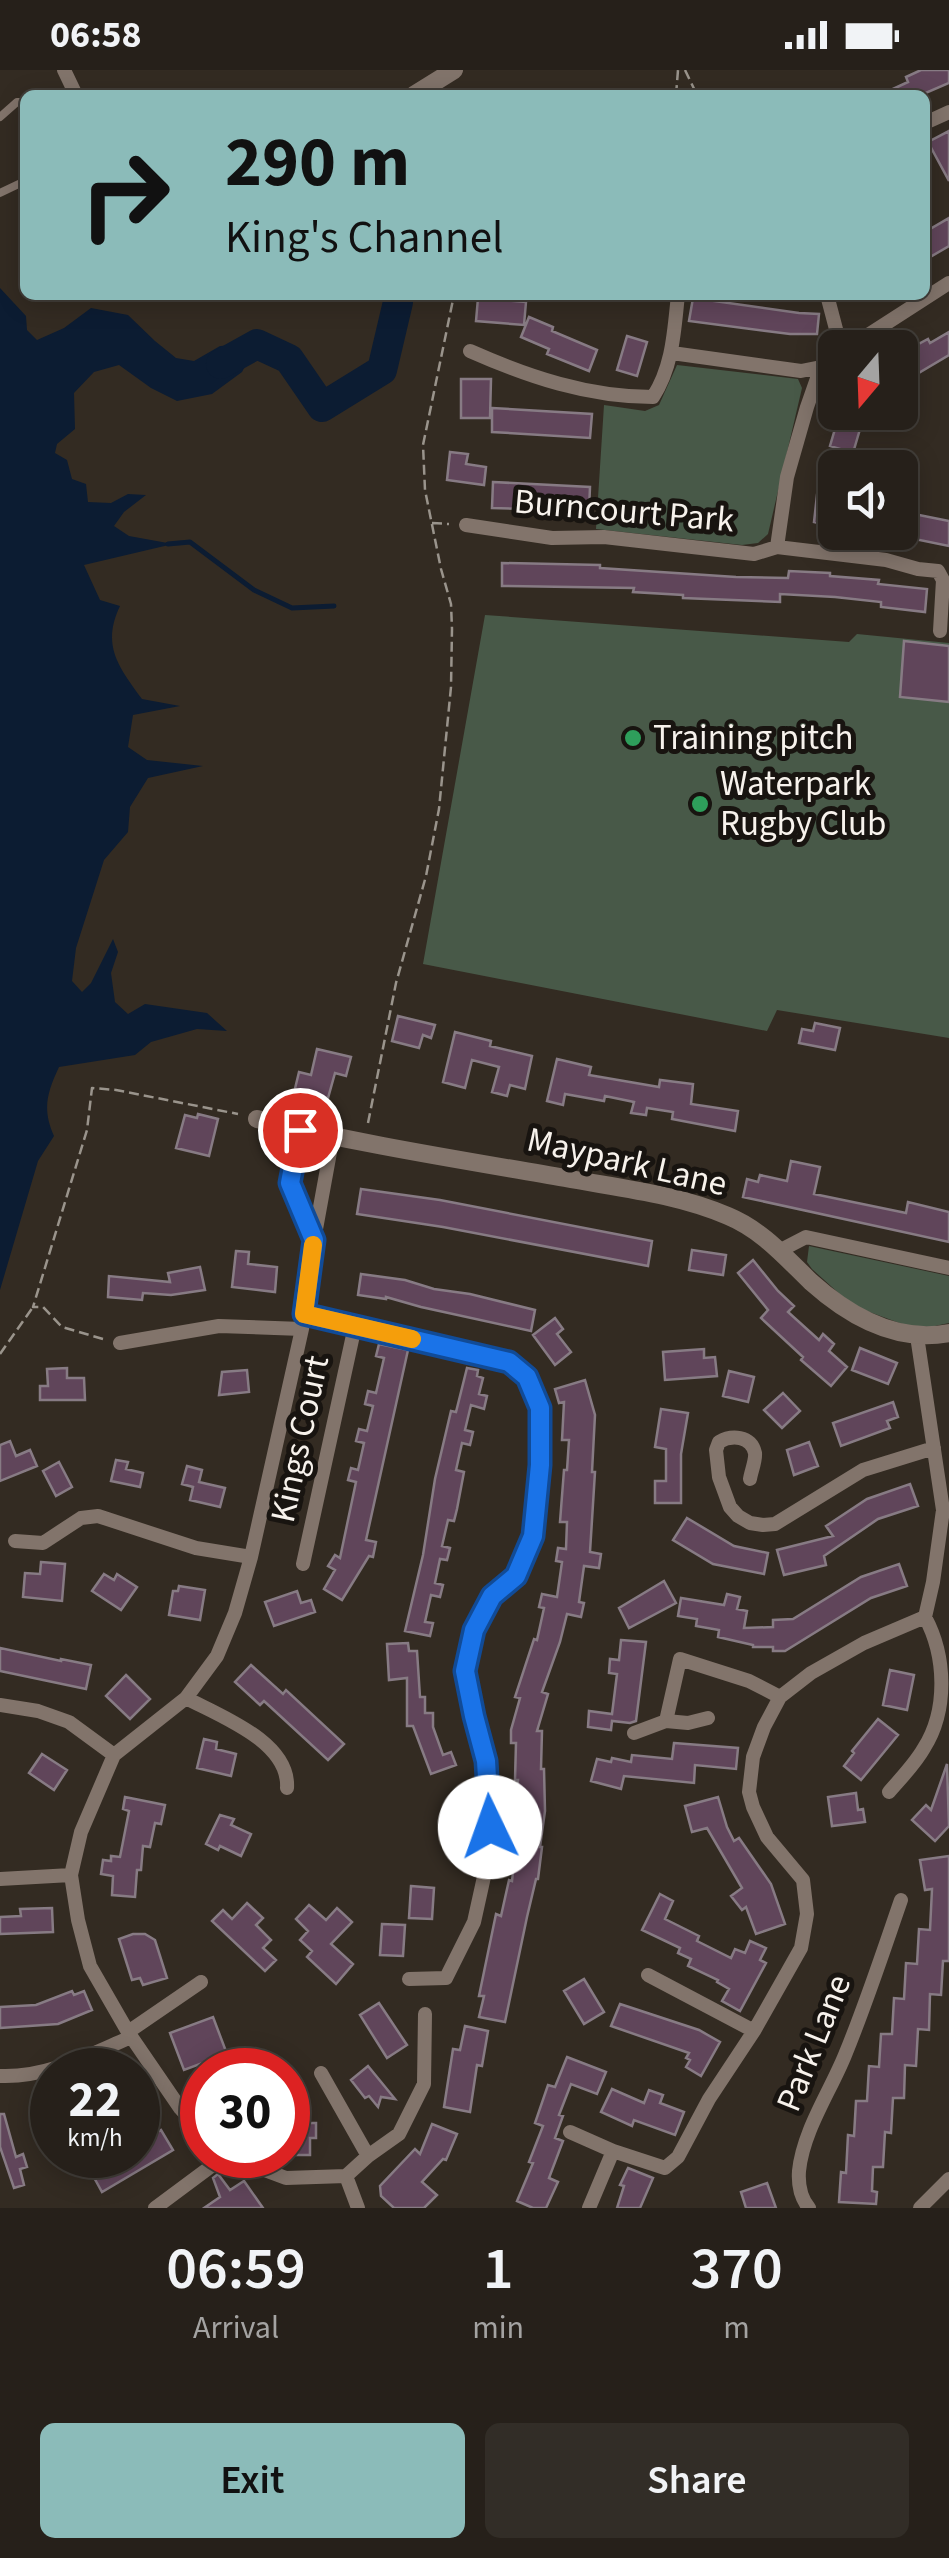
<!DOCTYPE html>
<style>
body{margin:0;font-family:"Source Sans 3",sans-serif;background:#322d27;color:#f1f3f6;height:100vh;display:flex;flex-direction:column;font-size:38px;white-space:nowrap}
*{box-sizing:border-box;margin:0}
p{font-size:32px;color:#a4a3a2}
.icon{flex:none;width:55px;height:55px;fill:none;stroke:currentColor;stroke-width:2;stroke-linecap:round;stroke-linejoin:round}
.map{position:relative;height:2138px;overflow:hidden}
.details{display:flex;flex-direction:column;background:#26201a;flex:1}
.details>*{flex:none}
.top-card{position:absolute;left:20px;top:20px;width:910px;height:210px;border-radius:15px;box-shadow:0 5px 25px #0003,0 0 0 2px #423e39;background:#8bbbb9;color:#111;overflow:hidden}
.needle{width:65px;rotate:199deg}
.tools{position:absolute;left:818px;top:260px;display:grid;gap:20px}
.tools a{display:grid;place-items:center;width:100px;height:100px;border-radius:15px;background:#26201a;box-shadow:0 5px 25px #0003,0 0 0 2px #423e39;font-size:50px}
.speed{position:absolute;left:30px;top:1978px;display:flex;gap:20px;font-size:50px;font-weight:700;text-align:center}
.speed>*{display:grid;place-content:center;width:130px;height:130px;border-radius:50%;background:#26201a;box-shadow:0 5px 25px #0003,0 0 0 2px #423e39;line-height:1}
.speed small{font-size:25px;font-weight:400}
.speed .limit{border:15px solid #d22;background:#fff;color:#111}
.pin{position:absolute;display:grid;place-items:center;width:85px;height:85px;color:#fff;margin:-42px;border:5px solid #fff;border-radius:50%;box-shadow:0 2px 10px #0007}
.me{position:absolute;width:110px;margin:-55px;rotate:357deg;stroke-linejoin:round;filter:drop-shadow(0 0 8px #0008)}
.turn{display:flex;align-items:center;gap:35px;height:210px;padding:0 40px;font-size:45px}
.turn .icon{width:130px;height:130px;stroke-width:2.5}
.turn b{display:block;font-size:70px;line-height:85px}
.eta{display:flex;justify-content:space-evenly;align-items:center;height:170px;text-align:center}
.eta b{font-size:60px;font-weight:600;line-height:70px}
.action{display:flex;gap:20px;margin-top:auto;padding:20px 40px}
.action a{flex:1;height:115px;border-radius:15px;background:#8bbbb9;color:#111;font-size:40px;font-weight:600;line-height:115px;text-align:center}
.action a+a{background:#322d27;color:#f1f3f6}
.status{display:flex;justify-content:space-between;align-items:center;height:70px;padding:0 50px;background:#26201a;direction:ltr}
.status svg{height:28px;fill:currentColor}
.map>svg:first-child{display:block}
.green{fill:#485948}
.water{fill:#0c1c32}
.lines{fill:none;stroke-linecap:round;stroke-linejoin:round}
.stream{stroke:#0c1c32;stroke-width:5}
.river{stroke:#0c1c32;stroke-width:30}
.building{fill:#60455a;stroke:#877b84;stroke-width:2.5}
.path{stroke:#9a948c;stroke-width:2.5;stroke-dasharray:10 5;stroke-linecap:butt}
.service{stroke:#82746b;stroke-width:8}
.minor{stroke:#82746b;stroke-width:14}
.tertiary{stroke:#82746b;stroke-width:18}
.route-casing{stroke:#114b97;stroke-width:25}
.route{stroke:#1a73e8;stroke-width:18}
.slow{stroke:#f59e0b;stroke-width:18}
.leisure-dot{fill:#2e9e5b;stroke:#181410;stroke-width:4}
.labels{text-anchor:middle;dominant-baseline:central;stroke-width:10;stroke-linejoin:round;paint-order:stroke}
.street-label{font-size:35px;fill:#f7f2ec;stroke:#181410}
.poi-label{font-size:35px;fill:#f7f2ec;stroke:#181410;text-anchor:start}
</style>
<div class="status"><b>06:58</b><svg viewBox="0 0 49 12"><path d="M0 12V9h3v3zM5 12V6h3v6zM10 12V3h3v9zM15 12V0h3v12zM26 1h20v11H26zM47 4h2v5h-2z"/></svg></div>
<div class="map">
<svg width="949" height="2138" viewBox="0 0 949 2138">
<rect width="100%" height="100%" fill="#332b22"/>
<path class="green" d="M677,295L798,309L802,318L768,464L758,473L742,475L596,459L604,335L645,341L659,335Z
M485,545L849,572L857,564L949,573V968L777,940L767,961L423,894Z
M809,1176L949,1206V1253L930,1257L905,1255L864,1240L843,1227L812,1199L807,1192Z"/>
<path class="water" d="M0,218L26,246L27,260L37,270L64,258L91,238L128,245L155,271L176,288L194,291L220,276L257,274L242,302L212,324L177,331L151,318L119,295L94,302L74,323L75,359L57,374L55,383L67,390L72,409L86,414L88,432L111,433L128,424L146,425L124,442L114,456L129,466L173,474L84,495L100,530L120,536C101,576 119,597 142,629L180,636L133,645L128,677L147,690L203,696L148,708L130,737L128,762L104,790L76,878L72,911L82,922L91,913L113,869L118,882L111,903L115,932L128,944L145,934L207,943L227,961L197,959L151,972L135,985L59,997C47,1023 42,1039 54,1066L38,1091L0,1220Z"/>
<g class="lines">
<path class="stream" d="M168,474L190,472L254,520L292,538L334,536"/>
<path class="river" d="M221,294L257,274L289,289L322,337L382,300L398,232L397,225"/>
</g>
<path class="building" d="M921,0H949V13L921,25H880L908,12L906,7Z
M949,61V111L928,72Z
M949,148V176L925,190V162Z
M478,228L526,232L524,255L476,251Z
M693,228L799,243L819,244L817,264H790L689,251Z
M529,247L553,257L552,261L597,280L589,301L547,284L549,279L521,267Z
M949,262V285L900,314V284L928,269L930,273Z
M627,266L647,272L637,306L617,300Z
M461,309H491L490,348H461Z
M492,338L592,344L590,368L492,362Z
M840,342H865L853,383L830,376Z
M450,382L468,384L466,394L486,397L484,415L447,410Z
M493,412L590,417L589,441L492,438Z
M817,425L835,428V457L814,452Z
M914,444L949,451V476L900,466V446L913,449Z
M502,493L600,495V498L736,507L788,508L789,501L830,503V506L879,510L878,514L927,519L925,542L881,537V532L835,527L780,524V532L683,528V525L633,522L634,518L502,516Z
M904,571L949,576V632L900,627Z
M398,946L435,955L431,968L423,965L419,978L392,971Z
M815,953L840,958L835,980L799,973L802,959L813,961Z
M455,962L491,971L490,976L532,986L525,1019L510,1015L507,1026L492,1022L499,997L472,990L465,1018L443,1012Z
M317,979L351,987L346,1006L335,1003L328,1028L323,1027L317,1050L283,1042L287,1025L293,1027L299,1002L311,1005Z
M557,989L591,997L589,1005L659,1017L660,1010L693,1014L691,1034L738,1041L735,1061L672,1049L673,1042L647,1038L646,1045L631,1043L634,1032L605,1026L604,1031L565,1024L563,1035L547,1031Z
M198,1044L218,1049L209,1086L176,1078L185,1045L197,1048Z
M791,1091L820,1097L814,1124L906,1143L908,1132L949,1142V1172L743,1127L747,1109L758,1112L760,1105L787,1111Z
M361,1119L440,1130L652,1171L648,1196L443,1157L357,1144Z
M692,1180L726,1185L723,1205L689,1200Z
M236,1181L249,1182L248,1194L277,1197L275,1222L232,1217Z
M753,1190L778,1221L794,1236L788,1242L819,1270L823,1264L834,1274L829,1281L847,1297L831,1316L801,1290L803,1287L761,1248L768,1240L738,1203Z
M200,1197L205,1220L171,1225L143,1223L142,1230L108,1227L109,1206L170,1212L168,1203Z
M361,1204L405,1210L434,1219L470,1224L535,1240L531,1261L421,1237L386,1227V1229L358,1225Z
M555,1248L563,1259L557,1264L571,1282L555,1295L533,1265Z
M379,1274L408,1280L366,1470L376,1472L373,1487L369,1486L342,1530L324,1519L335,1500L328,1496L335,1485L340,1488L356,1412L348,1410L351,1398L358,1400L364,1373L356,1371L359,1359L367,1361L373,1336L365,1334L368,1321L376,1323L384,1288L376,1286Z
M860,1278L897,1293L888,1314L852,1300Z
M704,1279V1288L715,1287L717,1306L665,1310L663,1282Z
M67,1298V1308H84L85,1330H40V1316H48L47,1299Z
M467,1298L478,1300L477,1306L483,1308L479,1324L487,1326L484,1339L471,1335L465,1360L473,1362L470,1375L462,1373L456,1400L464,1402L457,1439L454,1451L448,1450L442,1476L450,1478L447,1490L440,1489L435,1513L443,1515L440,1527L431,1525L425,1552L433,1553L430,1566L405,1561L423,1485L435,1409L451,1341L456,1342Z
M247,1300L249,1322L219,1325L222,1302Z
M729,1301L754,1307L748,1332L723,1326Z
M585,1310L595,1345L592,1402H595L590,1482L601,1484L599,1498L584,1496L579,1532L584,1533L581,1547L567,1544L560,1572L542,1622L548,1624L537,1661H542L541,1699H544L545,1741L540,1777H542L538,1809H536L527,1847L505,1952L479,1947L484,1926H479L496,1844L501,1846L509,1810L512,1811L515,1785L510,1784L518,1710H515L516,1673H511V1660L520,1628L515,1627L534,1569L537,1570L544,1538L539,1537L542,1524L557,1527L562,1492L556,1491L558,1478L566,1479L567,1452H560L564,1400H567L569,1370H562L564,1332L559,1333L555,1319Z
M783,1323L800,1341L782,1358L764,1340Z
M893,1332L898,1347L887,1351L890,1358L841,1376L833,1353Z
M661,1339L688,1343L681,1384V1433H655V1411H666V1379L655,1377Z
M10,1371L16,1386L30,1380L37,1396L0,1411V1375Z
M809,1372L818,1396L794,1405L787,1380Z
M116,1390L128,1392L126,1399L143,1403L140,1417L111,1411Z
M59,1392L72,1417L56,1426L43,1401Z
M187,1396L202,1400L199,1412L225,1418L220,1437L190,1430L193,1417L182,1414Z
M910,1414L918,1436L878,1449L824,1486L826,1495L784,1505L777,1480L833,1466L826,1456L867,1429Z
M687,1448L734,1476L768,1483L764,1504L713,1494L673,1470Z
M41,1492L65,1494L62,1531L23,1527L25,1503L40,1504Z
M899,1494L907,1516L871,1528L785,1581H773V1577H753V1575L718,1567L719,1560L696,1556L697,1549L678,1546L681,1528L724,1535L727,1524L740,1527L737,1539L747,1541L744,1558L773,1557V1550L793,1549L861,1507Z
M104,1504L114,1510L117,1504L137,1517L121,1540L92,1521Z
M664,1511L676,1533L629,1558L619,1538Z
M179,1516L205,1520L200,1550L169,1545L173,1521H178Z
M297,1521L301,1533L311,1530L315,1542L274,1556L265,1532Z
M621,1570L646,1572L636,1651L630,1653L612,1651L611,1660L588,1657L589,1641L612,1644L617,1604L609,1603L610,1589L619,1590Z
M408,1573L409,1581H417L420,1627H425V1643H433V1657L443,1685L451,1682L456,1695L431,1704L413,1656H407V1608L389,1610L387,1574Z
M0,1578L61,1591V1589L91,1595L86,1619L0,1601Z
M251,1595L283,1624L286,1620L344,1674L328,1690L264,1631L260,1635L235,1612Z
M890,1600L914,1605L907,1640L883,1635Z
M126,1605L150,1629L130,1649L106,1626Z
M878,1649L898,1665L861,1710L844,1696L854,1683L852,1681Z
M204,1669L217,1672L216,1679L236,1684L231,1706L197,1698Z
M674,1673L738,1678L736,1699L695,1695L694,1713L624,1706L621,1719L591,1711L597,1689L611,1692L612,1688L631,1692L632,1685L672,1689Z
M42,1684L67,1700L54,1720L29,1703Z
M947,1694L949,1756L935,1771L912,1750L926,1735L931,1740Z
M856,1723L858,1740L863,1739L865,1752L832,1756L828,1727Z
M125,1727L165,1735L161,1754L155,1753L150,1777L143,1776L141,1800H137L135,1827L112,1825L113,1806L101,1804L103,1790L111,1791V1786L120,1787L129,1741L123,1739Z
M718,1727L727,1757L734,1771L739,1768L771,1814L785,1854L756,1864L746,1837L742,1840L731,1826L742,1818L707,1758L692,1762L685,1736Z
M220,1745L234,1749L231,1755L251,1764L241,1786L220,1776L218,1780L206,1774Z
M949,1786V1891H943L941,1925L930,1924L929,1960L918,1959L916,1996L905,1995L904,2028H893L891,2063L885,2062L883,2097H873L872,2121L877,2122L876,2134L839,2132L841,2102L846,2103L848,2065L854,2066L856,2031H867L869,1996L879,1997L881,1964H892L894,1928L904,1929L906,1893L917,1894L919,1859L930,1860L932,1819L925,1820L920,1790Z
M411,1816L434,1818L432,1849L409,1848Z
M660,1824L673,1831L665,1849L699,1866L697,1871L731,1888L735,1879L745,1883L750,1871L766,1878L760,1890L766,1893L740,1941L722,1931L729,1919L717,1912L718,1910L688,1896L691,1889L678,1883L680,1878L642,1860Z
M247,1833L263,1848L256,1855L271,1870L263,1878L276,1890L265,1901L212,1851L223,1840L232,1849Z
M309,1835L326,1850L337,1838L352,1852L331,1874L353,1894L336,1914L307,1887L312,1881L300,1870L308,1861L296,1849Z
M52,1838L53,1862L0,1864V1847L21,1846L20,1839Z
M382,1854L405,1855L403,1886L380,1885Z
M133,1864H145L155,1870L167,1908L143,1915L140,1908L132,1910L119,1869Z
M584,1909L604,1942L584,1954L564,1921Z
M72,1921L74,1925L84,1921L92,1940L58,1954L0,1958V1937L36,1935Z
M379,1933L407,1975L387,1988L360,1945Z
M620,1934L699,1960L720,1972L701,2006L686,1997L690,1990L686,1988L689,1983L611,1956Z
M213,1947L227,1984L184,2000L170,1963Z
M465,1956L488,1961L482,1996L477,1995L470,2042L444,2037L453,1979L460,1980Z
M567,1987L606,2002L597,2024L571,2014L559,2045L563,2046L555,2068L563,2071L549,2108L558,2112L546,2138H533L517,2131L533,2093L529,2092L543,2056L535,2053L548,2015L555,2017Z
M368,1996L395,2029L381,2027L378,2037L369,2026L365,2028L351,2010Z
M612,2019L644,2033L649,2020L663,2025L660,2033L684,2042L675,2065L634,2050L632,2056L601,2042Z
M0,2044H4L16,2087L23,2084L27,2097L20,2099L24,2115L14,2118L0,2077Z
M288,2053H316V2068H310V2085H288Z
M432,2054L457,2064L446,2090L443,2089L422,2112L437,2125L424,2138H394L381,2126L380,2116L415,2079L420,2084Z
M161,2060L173,2080L102,2122L91,2102L120,2085H138V2073Z
M628,2098L653,2108L640,2138H617L624,2116L620,2115Z
M218,2104L230,2120L244,2111L263,2138H204L220,2127L213,2108Z
M767,2113L776,2138H746L741,2122Z"/>
<g class="lines">
<path class="path" d="M685,0L697,25
M676,25L678,0
M432,453L449,454
M368,1053L396,913L426,806L439,739L451,617L452,559L451,534L441,499L425,420L423,375L454,225
M103,1269L62,1257L43,1237H33L87,1060L92,1018L116,1020L238,1044
M0,1284L33,1237"/>
<path class="service" d="M0,47L17,32H25
M0,123L25,111"/>
<path class="minor" d="M64,0L76,25
M925,53L949,42
M827,225L841,278
M848,278L949,213
M470,281C529,307 588,327 653,327C673,296 674,261 678,225
M672,283L801,301L821,297
M466,455L552,468L604,467L754,484L777,477L886,490L918,499L938,501L943,510L940,561
M777,477L787,407L807,337L821,297L835,287
M300,1060L290,1113L314,1169
M779,1181L806,1167L949,1198
M304,1244L509,1292L527,1307L540,1338V1395L534,1460L533,1466L515,1506L493,1525L473,1560L465,1601L474,1646L487,1691L491,1775L474,1852L446,1908L409,1909
M120,1273L219,1256L302,1259
M750,1409C751,1402 756,1390 755,1383C751,1365 731,1365 719,1372L716,1380L719,1407L730,1437L738,1446L750,1453L763,1455L775,1454L863,1400L934,1378
M15,1471L43,1473L81,1448L98,1446L196,1478L251,1487
M303,1494L355,1256
M186,1628C220,1646 290,1672 287,1718
M0,1635L38,1641L69,1652L114,1685
M666,1651L688,1653L708,1648
M634,1663L666,1651L680,1589L749,1611L780,1627
M889,1722C901,1708 915,1694 924,1678C948,1640 946,1586 925,1547
M0,1809L71,1805
M648,1905L754,1961
M128,1962L201,1912
M321,2003L368,2086
M0,2006C47,2008 89,1985 131,1967
M202,2062L180,2038L128,1962L90,1896L78,1850L71,1805L81,1762L114,1685L186,1628L217,1586L235,1543L251,1487L302,1259L314,1170L333,1066
M570,2062L613,2081
M225,2085L286,2108L346,2106
M155,2138L225,2086
M358,2138L346,2106L368,2086L399,2064L424,2014L425,1944
M589,2138L613,2081L665,2098L678,2087L709,2029L754,1961L801,1878L807,1844L803,1810L767,1767L753,1737L749,1722L753,1687L764,1657L780,1627L811,1603L864,1573L925,1547L933,1512L943,1440L917,1266
M809,2138C800,2127 798,2115 799,2101C803,2061 830,2022 845,1985C866,1934 883,1882 901,1830
M920,2138L949,2109"/>
<path class="tertiary" d="M414,25L454,0
M257,1049C359,1074 462,1090 565,1108C619,1118 677,1124 728,1146C762,1160 785,1187 811,1212C849,1246 897,1273 949,1263"/>
</g>
<g class="lines">
<g class="route-casing">
<path id="route" d="M300,1060L290,1113L314,1170L304,1244L509,1292L527,1307L540,1338V1395L533,1466L516,1506L492,1526L474,1560L465,1601L474,1646L486,1691L490,1757"/>
</g>
<use href="#route" class="route"/>
<path class="slow" d="M313,1175L304,1244L412,1269"/>
</g>
<g class="leisure-dot">
<circle cx="633" cy="668" r="10"/>
<circle cx="700" cy="734" r="10"/>
</g>
<g class="labels">
<g class="street-label">
<text transform="translate(624 441) rotate(5)">Burncourt Park</text>
<text transform="translate(627 1092) rotate(13)">Maypark Lane</text>
<text transform="translate(300 1369) rotate(-78)">Kings Court</text>
<text transform="translate(814 1973) rotate(-68)">Park Lane</text>
</g>
<g class="poi-label">
<text x="653" y="668">Training pitch</text>
<text x="720" y="714">Waterpark<tspan x="720" dy="40">Rugby Club</tspan></text>
</g>
</g>
</svg>
<div class="tools">
<a><svg class="needle" viewBox="-14 -14 28 28"><path d="M0-13l5 13h-10z" fill="#e53935"/><path d="M0 13l5-13h-10z" fill="#a4a3a2"/></svg></a>
<a><svg class="icon" aria-label="sound" viewBox="0 0 24 24"><path d="M4 9h4l5-4v14l-5-4H4zM17 9q2 3 0 6"/></svg></a>
</div>
<div class="speed"><div>22<small>km/h</small></div><div class="limit">30</div></div>
<div class="pin" style="left:300px;top:1060px;background:#d93025"><svg class="icon" aria-label="arrive" viewBox="0 0 24 24"><path d="M6 21V4h12l-3 4 3 4H6"/></svg></div>
<svg class="me" style="left:490px;top:1757px" viewBox="-20 -20 40 40"><circle r="19" fill="#fff"/><path d="M0-13L10 11 0 6-10 11z" fill="#1a73e8"/></svg>
<div class="top-card">
<div class="turn"><svg class="icon" aria-label="right" viewBox="0 0 24 24"><path d="M7 20v-9h11M14 6l5 5-5 5"/></svg><div><b>290 m</b>King's Channel</div></div>
</div>
</div>
<section class="details">
<div class="eta">
<div><b>06:59</b><p>Arrival</p></div>
<div><b>1</b><p>min</p></div>
<div><b>370</b><p>m</p></div>
</div>
<div class="action"><a>Exit</a><a>Share</a></div>
</section>
